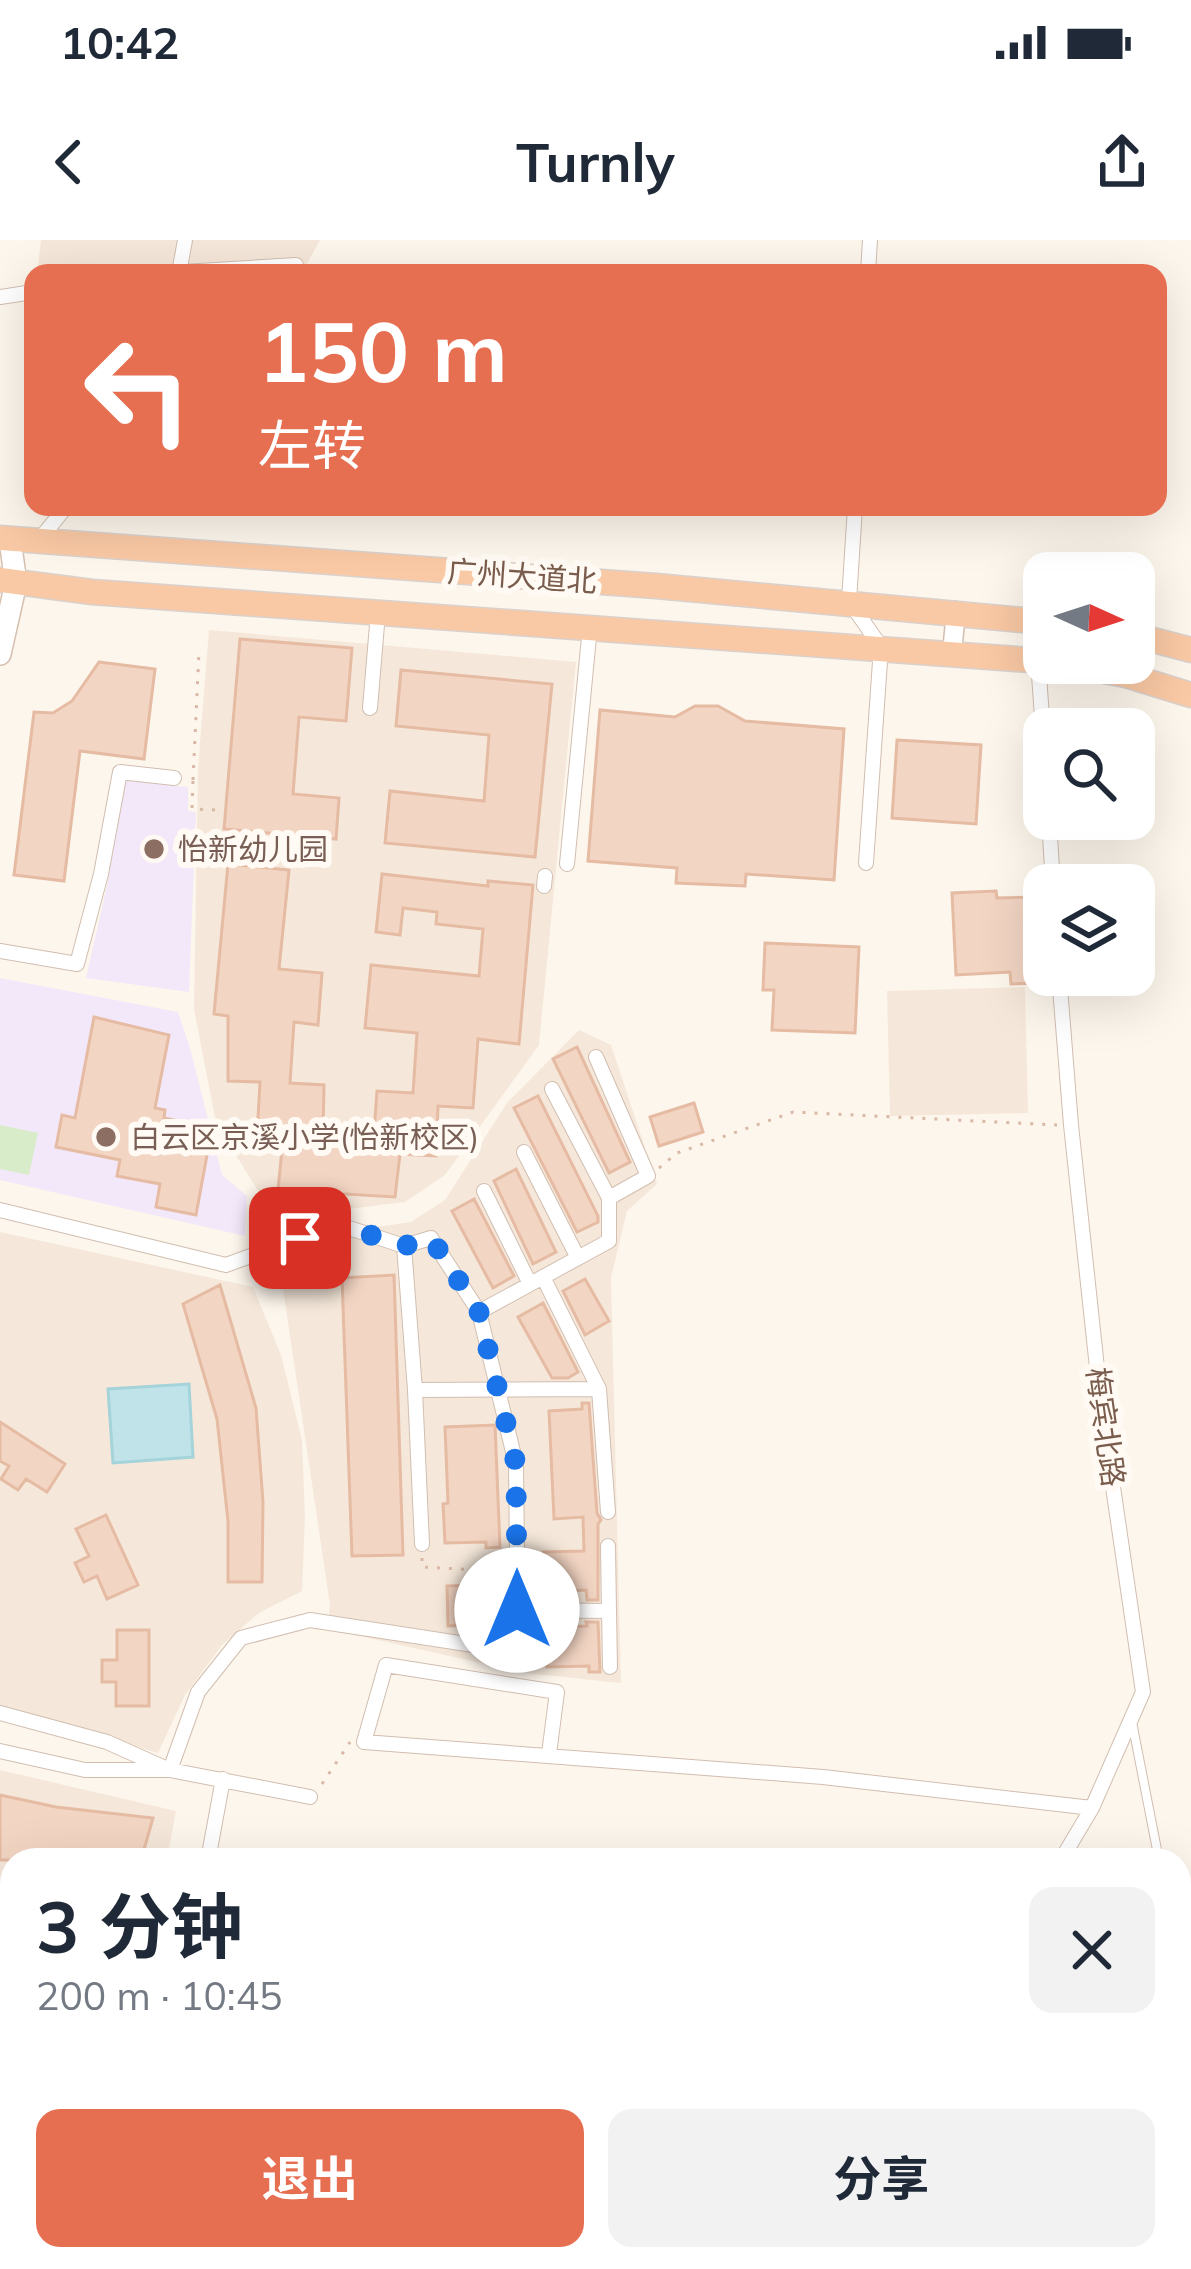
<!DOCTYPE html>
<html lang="zh">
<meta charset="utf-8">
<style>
body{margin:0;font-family:Mulish,"Noto Sans SC",sans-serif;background:#f2f2f3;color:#1f2937;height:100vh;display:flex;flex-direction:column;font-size:45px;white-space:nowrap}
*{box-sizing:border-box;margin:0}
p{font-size:39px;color:#747a83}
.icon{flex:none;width:66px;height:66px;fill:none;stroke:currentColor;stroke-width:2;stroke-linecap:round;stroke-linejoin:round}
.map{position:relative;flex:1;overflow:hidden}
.panel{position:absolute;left:0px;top:1608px;width:1191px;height:423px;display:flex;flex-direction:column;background:#fff;border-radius:36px 36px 0 0;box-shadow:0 12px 48px #0002}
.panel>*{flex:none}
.hud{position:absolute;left:24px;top:24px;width:1143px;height:252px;border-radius:24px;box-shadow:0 12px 48px #0002;background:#e76f51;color:#fff;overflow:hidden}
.needle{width:78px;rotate:93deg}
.tools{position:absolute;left:1023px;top:312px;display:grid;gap:24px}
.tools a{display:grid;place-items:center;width:132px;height:132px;border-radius:24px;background:#fff;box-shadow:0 12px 48px #0002;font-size:60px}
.pin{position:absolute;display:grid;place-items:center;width:102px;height:102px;color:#fff;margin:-51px;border-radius:24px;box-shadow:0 6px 18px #0006}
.me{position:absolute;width:132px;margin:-66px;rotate:0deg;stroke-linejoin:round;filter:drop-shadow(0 0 9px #0008)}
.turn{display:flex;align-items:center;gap:42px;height:252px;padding:0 36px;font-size:54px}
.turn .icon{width:156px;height:156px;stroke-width:2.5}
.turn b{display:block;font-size:84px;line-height:102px}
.round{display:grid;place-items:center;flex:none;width:126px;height:126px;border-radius:24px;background:#f2f2f3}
.summary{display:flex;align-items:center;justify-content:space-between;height:204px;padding:0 36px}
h1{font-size:72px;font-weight:700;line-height:90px}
.action{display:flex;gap:24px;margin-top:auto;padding:24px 36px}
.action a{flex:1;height:138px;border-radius:24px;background:#e76f51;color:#fff;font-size:48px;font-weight:700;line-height:138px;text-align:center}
.action a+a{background:#f2f2f3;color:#1f2937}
.status{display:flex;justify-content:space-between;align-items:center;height:84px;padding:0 60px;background:#fff;direction:ltr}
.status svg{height:33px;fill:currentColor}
header{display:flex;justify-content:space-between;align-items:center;height:156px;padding:0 36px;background:#fff;font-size:54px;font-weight:700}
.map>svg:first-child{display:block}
.residential{fill:#f5e8da}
.education{fill:#f3e8fa}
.green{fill:#d8ecc9}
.water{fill:#bfe3e8;stroke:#a5d3da;stroke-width:3}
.building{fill:#f3d5c3;stroke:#e6bba3;stroke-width:3}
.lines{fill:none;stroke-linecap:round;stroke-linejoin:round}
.service-casing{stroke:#d1beb0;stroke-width:10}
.minor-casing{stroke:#d1beb0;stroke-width:16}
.tertiary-casing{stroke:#d1beb0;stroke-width:21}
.secondary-casing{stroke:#d6c0b0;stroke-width:24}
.trunk-casing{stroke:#dad1cd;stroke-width:27}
.path{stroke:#d9b8a5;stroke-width:3;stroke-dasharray:3 9;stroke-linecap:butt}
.service{stroke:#fff;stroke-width:8}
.minor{stroke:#fff;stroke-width:14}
.tertiary{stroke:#fff;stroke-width:18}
.secondary{stroke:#fff;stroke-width:21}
.trunk{stroke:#f9c8a4;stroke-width:24}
.route{stroke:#1a73e8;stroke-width:21;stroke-dasharray:0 37.8}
.education-dot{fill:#8d6e63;stroke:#fffaf3;stroke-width:4.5}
.labels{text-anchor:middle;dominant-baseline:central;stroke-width:12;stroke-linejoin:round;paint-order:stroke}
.street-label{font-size:30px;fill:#7a5c4d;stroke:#fffaf3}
.education-label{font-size:30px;fill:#785e54;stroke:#fffaf3;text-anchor:start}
</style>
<div class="status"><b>10:42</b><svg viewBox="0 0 49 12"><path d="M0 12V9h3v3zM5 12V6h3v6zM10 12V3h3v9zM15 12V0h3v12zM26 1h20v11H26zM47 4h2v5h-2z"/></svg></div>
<header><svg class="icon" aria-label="back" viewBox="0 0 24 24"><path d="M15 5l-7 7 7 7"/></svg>Turnly<svg class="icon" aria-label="share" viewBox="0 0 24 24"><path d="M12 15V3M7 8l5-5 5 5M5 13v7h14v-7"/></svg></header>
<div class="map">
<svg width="1191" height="2029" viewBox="0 0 1191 2029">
<rect width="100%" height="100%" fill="#fdf6ec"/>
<path class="residential" d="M41,0H320L302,33H37Z
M209,390L576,422L539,805L445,935L405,962L275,978L216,883L194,769L198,528Z
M1025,747L1028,873L890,876L887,751Z
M579,790L611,805L657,944L627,971L611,1038L621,1443L526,1433L328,1389L330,1365L276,1002L411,982L445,960L507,863Z
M0,992L253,1047L281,1115L302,1200L305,1278L302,1351L259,1373L222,1405L185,1455L158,1513L0,1467Z
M0,1530L176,1571L167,1620H12V2019H91L88,2029H0Z
M155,2019H225L266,2029H154Z"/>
<path class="education" d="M125,540L188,547V571L196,572L189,752L86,738L107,646Z
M0,738L178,772L190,808L222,935L247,956L245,996L0,940Z"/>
<path class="green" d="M0,885L38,893L29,935L0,929Z"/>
<path class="water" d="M189,1144L193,1217L113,1223L108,1149Z"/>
<path class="building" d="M240,399L352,408L346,481L299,477L293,554L339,558L336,599L224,589Z
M99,422L155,429L144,519L80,511L64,641L14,635L34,472L53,473L72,461Z
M401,430L552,444L535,617L385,603L390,551L484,561L489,495L396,486Z
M695,466H718L745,481L844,489L834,640L746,634L745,646L676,643L677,628L588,621L600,470L675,477Z
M897,500L981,505L976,584L892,578Z
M228,624L289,630L279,729L322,733L318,785L294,782L290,843L324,845L323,890L374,892L377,851L413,853L417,793L365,788L371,725L479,736L483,689L436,684L437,672L403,668L400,695L376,692L382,634L488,646V641L533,645L519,804L478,799L473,868L438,866L436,916L400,914L395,957L278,950L283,899L257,896L260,842L228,841V776L214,774Z
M996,651L997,658L1036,657L1040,743L1011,744L1010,732L956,735L952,653Z
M765,703L859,707L855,793L772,790L774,750H763Z
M94,777L169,795L155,868L165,870L164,878L212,888L196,975L156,967L160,944L117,936L120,920L56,907L62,875L75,878Z
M577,807L630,922L609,933L553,819Z
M538,856L598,976V982L577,992L514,868Z
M694,863L703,892L659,906L650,877Z
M516,929L556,1012L533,1024L494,941Z
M474,959L514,1036L493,1048L452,971Z
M394,1035L403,1315L352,1316L342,1038Z
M585,1039L609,1081L585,1095L563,1051Z
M220,1045L256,1168L263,1262L262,1342H228V1281L217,1179L183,1064Z
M543,1063L578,1132L568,1138H552L518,1077Z
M582,1163H589L597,1273L601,1280L598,1284V1360H587L586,1350L545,1352L543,1312L584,1311L583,1277L554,1279L549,1171L582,1169Z
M0,1182L65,1224L47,1252L26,1239L18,1250L1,1239L9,1226L0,1221Z
M495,1185L500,1307L486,1308V1302L445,1303L443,1264L448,1263L445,1187Z
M106,1275L138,1345L107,1359L97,1336L84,1342L75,1323L89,1316L76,1289Z
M502,1336L504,1390H490V1384L448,1386L447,1346L488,1345V1337Z
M586,1382H598L600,1432H589V1426L547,1427L545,1388L587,1386Z
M117,1390H149V1466H116V1442H102V1420H117Z
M0,1555L56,1567L153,1578L141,1620H0Z"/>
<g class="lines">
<g class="service-casing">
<path id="service" d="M1132,1482L1159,1620
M1179,1692L1191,1719
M1184,1843L1191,1830"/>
</g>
<g class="minor-casing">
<path id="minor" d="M167,33L296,25
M179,33L185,0
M868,33L870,0
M0,57L33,52
M855,267L849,361L881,407L866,623
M39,300L66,267
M1038,421L1044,505
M370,468L378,373
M1049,579L1053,645
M567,624L590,387
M544,646L545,636
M0,711L77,724L101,634L120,532L174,538
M1059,735L1071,885L1101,1165L1143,1452L1092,1568L1061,1620
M552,849L609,958
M524,912L578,1018
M484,951L530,1044
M0,970L226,1025L337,984L404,1006L431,998L479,1072L516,1224L518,1412L310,1380L241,1398L198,1452L170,1530
M404,1006L415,1150L599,1149L543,1037
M479,1072L609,1001V958L648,936L596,817
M599,1149L608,1272
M415,1150L422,1304
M517,1370L609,1371L608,1306
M609,1371L610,1427
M0,1473L107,1502L165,1528
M0,1511L85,1530H170L310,1557
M549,1514L557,1452L386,1425L364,1502L823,1537L1092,1568
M208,1620L223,1539
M357,2019L393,2029
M133,2029V2019"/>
</g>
<g class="tertiary-casing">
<path id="tertiary" d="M952,413L956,371"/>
</g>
<g class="secondary-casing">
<path id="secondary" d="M0,414L16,343L10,300"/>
</g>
<g class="trunk-casing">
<path id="trunk" d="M0,298L656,346L1044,382
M0,340L92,352L1044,421
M1134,395L1191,410
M1059,423L1126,435L1191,455"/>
</g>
<path class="path" d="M193,540L199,411
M193,541L192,569L217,570
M659,928L677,913L793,872L1057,885
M422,1318V1327L499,1331
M322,1544L350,1502"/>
<use href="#service" class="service"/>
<use href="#minor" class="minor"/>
<use href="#tertiary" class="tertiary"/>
<use href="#secondary" class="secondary"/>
<use href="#trunk" class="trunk"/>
</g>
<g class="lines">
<path class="route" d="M300,998L337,984L404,1006L431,998L479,1072L516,1224L517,1370"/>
</g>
<g class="education-dot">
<circle cx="154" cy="609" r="12"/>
<circle cx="106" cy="897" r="12"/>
</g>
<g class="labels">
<g class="street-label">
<text transform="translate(522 336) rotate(4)">广州大道北</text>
<text transform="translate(1106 1187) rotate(82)">梅宾北路</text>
</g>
<g class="education-label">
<text x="178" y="609">怡新幼儿园</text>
<text x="130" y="897">白云区京溪小学(怡新校区)</text>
</g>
</g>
</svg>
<div class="tools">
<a><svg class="needle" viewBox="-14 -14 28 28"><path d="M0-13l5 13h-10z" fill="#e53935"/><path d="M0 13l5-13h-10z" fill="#747a83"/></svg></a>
<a><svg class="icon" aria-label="search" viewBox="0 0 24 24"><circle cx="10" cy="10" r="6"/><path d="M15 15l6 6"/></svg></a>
<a><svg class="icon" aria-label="layers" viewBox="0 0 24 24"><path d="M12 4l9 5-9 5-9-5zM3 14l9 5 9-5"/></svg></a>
</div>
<div class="pin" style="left:300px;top:998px;background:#d93025"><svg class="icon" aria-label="arrive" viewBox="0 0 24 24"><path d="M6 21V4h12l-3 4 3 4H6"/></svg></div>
<svg class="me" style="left:517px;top:1370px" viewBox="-20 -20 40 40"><circle r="19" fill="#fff"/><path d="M0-13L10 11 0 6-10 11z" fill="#1a73e8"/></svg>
<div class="hud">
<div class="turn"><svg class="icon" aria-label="left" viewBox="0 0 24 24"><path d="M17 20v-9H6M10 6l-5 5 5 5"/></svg><div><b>150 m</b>左转</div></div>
</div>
<section class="panel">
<div class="summary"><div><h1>3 分钟</h1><p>200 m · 10:45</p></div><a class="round"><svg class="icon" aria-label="close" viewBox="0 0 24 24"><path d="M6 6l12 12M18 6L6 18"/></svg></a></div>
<div class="action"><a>退出</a><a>分享</a></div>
</section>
</div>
